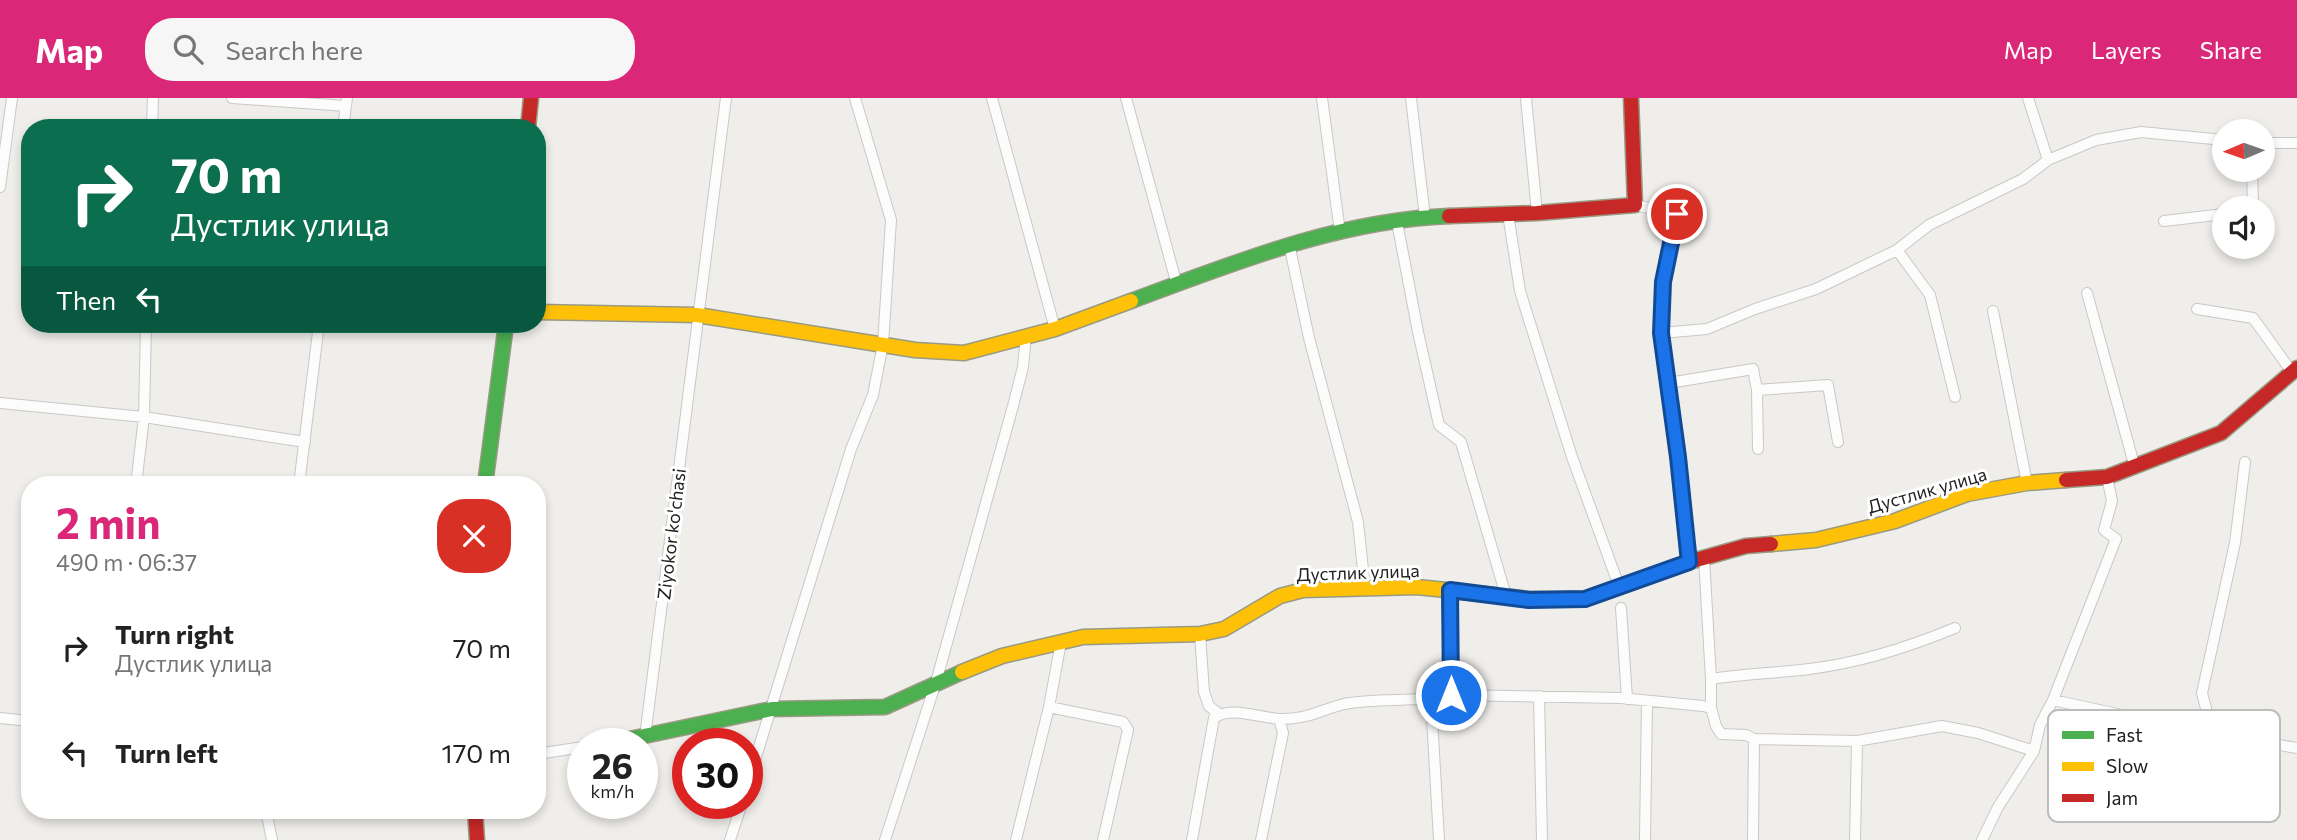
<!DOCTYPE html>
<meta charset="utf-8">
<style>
body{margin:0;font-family:Commissioner,sans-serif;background:#f6f6f6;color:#222;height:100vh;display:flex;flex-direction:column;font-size:26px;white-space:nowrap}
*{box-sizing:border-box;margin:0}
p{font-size:23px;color:#767676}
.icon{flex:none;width:38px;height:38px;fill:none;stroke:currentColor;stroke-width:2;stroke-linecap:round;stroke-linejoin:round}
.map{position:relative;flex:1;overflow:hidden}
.panel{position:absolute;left:21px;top:378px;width:525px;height:343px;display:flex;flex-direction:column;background:#fff;border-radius:28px;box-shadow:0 4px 10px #0003}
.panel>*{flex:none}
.top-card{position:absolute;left:21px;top:21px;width:525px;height:214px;border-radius:28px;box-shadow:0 4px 10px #0003;background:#0b6e4f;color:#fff;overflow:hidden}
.needle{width:46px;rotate:268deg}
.controls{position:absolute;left:2212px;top:21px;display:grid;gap:14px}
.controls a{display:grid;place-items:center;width:63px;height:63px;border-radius:50%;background:#fff;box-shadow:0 4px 10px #0003;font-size:35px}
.speed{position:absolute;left:567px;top:630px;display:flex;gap:14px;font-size:35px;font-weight:700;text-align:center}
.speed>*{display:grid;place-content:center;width:91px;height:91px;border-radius:50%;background:#fff;box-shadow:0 4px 10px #0003;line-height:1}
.speed small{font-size:18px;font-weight:400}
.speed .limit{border:10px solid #d22;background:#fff;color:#111}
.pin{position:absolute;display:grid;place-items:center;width:60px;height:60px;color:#fff;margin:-30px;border:4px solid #fff;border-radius:50%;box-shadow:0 2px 7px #0007}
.me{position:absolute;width:77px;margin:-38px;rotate:0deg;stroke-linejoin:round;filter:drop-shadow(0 0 5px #0008)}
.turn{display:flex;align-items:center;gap:24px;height:147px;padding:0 35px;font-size:32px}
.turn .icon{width:91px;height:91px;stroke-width:2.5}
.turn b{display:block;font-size:49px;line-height:60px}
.then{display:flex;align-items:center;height:66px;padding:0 35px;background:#0003;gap:14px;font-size:26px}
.round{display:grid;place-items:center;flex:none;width:74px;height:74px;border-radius:28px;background:#f6f6f6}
.headline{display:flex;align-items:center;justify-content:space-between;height:119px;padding:0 35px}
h1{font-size:42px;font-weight:700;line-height:52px;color:#db2777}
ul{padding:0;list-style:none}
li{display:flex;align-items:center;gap:21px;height:105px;padding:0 35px}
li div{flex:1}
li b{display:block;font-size:26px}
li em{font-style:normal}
header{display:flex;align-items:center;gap:42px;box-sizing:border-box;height:98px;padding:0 35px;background:#db2777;color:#fff}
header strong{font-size:33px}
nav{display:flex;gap:38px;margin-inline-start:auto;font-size:24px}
.search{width:490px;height:63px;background:#f6f6f6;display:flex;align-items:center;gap:18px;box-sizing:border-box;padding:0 24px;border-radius:28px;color:#767676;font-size:26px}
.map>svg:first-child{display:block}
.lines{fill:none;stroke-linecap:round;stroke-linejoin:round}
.street-casing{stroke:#c9c8c7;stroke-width:12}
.fast-casing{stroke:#999a82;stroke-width:17}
.slow-casing{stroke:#999a82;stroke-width:17}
.jam-casing{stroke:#999a82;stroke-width:17}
.street{stroke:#fdfcfc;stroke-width:10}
.fast{stroke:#4caf50;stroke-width:14}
.slow{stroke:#ffc107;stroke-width:14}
.jam{stroke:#c62828;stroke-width:14}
.route-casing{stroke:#114b97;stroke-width:18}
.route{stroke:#1a73e8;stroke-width:12}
.labels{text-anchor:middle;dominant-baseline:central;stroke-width:6;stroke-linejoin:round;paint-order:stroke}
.street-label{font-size:18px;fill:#222;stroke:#fff}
.key{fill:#fff;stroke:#bdbdbd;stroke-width:2}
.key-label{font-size:19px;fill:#222}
</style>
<header>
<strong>Map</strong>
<div class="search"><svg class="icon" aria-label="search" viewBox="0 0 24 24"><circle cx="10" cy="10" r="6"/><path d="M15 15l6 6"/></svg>Search here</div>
<nav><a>Map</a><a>Layers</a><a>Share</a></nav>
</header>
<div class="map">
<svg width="2297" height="742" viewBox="0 0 2297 742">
<rect width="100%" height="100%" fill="#f0eeeb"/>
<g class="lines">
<g class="street-casing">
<path id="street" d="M232,0L346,8
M992,0L1055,231
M1126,0L1177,187
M1322,0L1340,134
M1411,0L1425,119
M1526,0L1537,115
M2028,0L2048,62
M152,30L153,0
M343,30L347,0
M2263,45H2297
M0,89L12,0
M1635,107L1677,116L1663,184L1661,235L1678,359L1689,464
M2251,110L2253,108L2252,72
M1508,116L1520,193L1572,359L1619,488
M2164,123L2224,116
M1397,124L1418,234L1439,327L1461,344L1506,498
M1289,146L1309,240L1358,424L1365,491
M1897,152L1930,197L1955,299
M2087,195L2135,370
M2197,211L2253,220L2292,274
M1993,213L2027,385
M1661,235L1707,231L1755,211L1816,191L1897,152L1929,127L2023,81L2048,62L2096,42L2141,34L2224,42
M1669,285L1753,271L1757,292L1758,351
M1757,292L1828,287L1838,344
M0,305L144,319L305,344
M2245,364L2235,445L2202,595L2210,626L2242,641L2297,650
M136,387L144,319L146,226
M299,387L319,226
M1704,460L1711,581
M1450,492L1451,597
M1621,510L1627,601
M1200,536L1204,594L1209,608L1219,616
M1539,598L1542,742
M1431,602L1439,742
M2053,602L2154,624
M1049,609L1123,624L1128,632L1103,742
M1711,610V581C1744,576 1776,575 1809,571C1859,565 1909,549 1955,530
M0,620L30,623
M645,639L726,0
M537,656L583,649
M747,688L851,351L873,297L883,246L891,122L855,0
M266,712L272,742
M730,742L742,705
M885,742L936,584L1013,308L1023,269L1026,238
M1016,742L1049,609L1061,544
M1192,742L1214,620C1231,607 1262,621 1282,621C1308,621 1320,612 1344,606C1379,599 1416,605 1451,597L1621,600L1703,608L1711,610L1716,628L1721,636L1746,637L1754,641L1857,643L1942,628L1978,635L2034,653
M1261,742L1283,635L1279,621
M1645,742L1647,603
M1753,742L1754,641
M1855,742L1857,643
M1982,742L1998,709L2034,653L2040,627L2053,602L2116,441L2104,432L2112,403L2107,379"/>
</g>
<g class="fast-casing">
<path id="fast" d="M1131,203C1234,165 1339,122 1449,118
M485,387L506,226
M606,646L772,611L885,609L962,574"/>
</g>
<g class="slow-casing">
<path id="slow" d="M537,214L697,217L915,252L964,255L1055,231L1131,203
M1771,446L1816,442L1895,423L1967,396L2027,385L2066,382
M962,574L1002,558L1083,539L1200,536L1224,531L1280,498L1303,492L1417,489L1465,494"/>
</g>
<g class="jam-casing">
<path id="jam" d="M528,30L531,0
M1449,118L1537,115L1635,107L1631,0
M2066,382L2107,379L2221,335L2297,270
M1465,494L1529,501H1585L1689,464L1746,448L1771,446
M475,712L477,742"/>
</g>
<use href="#street" class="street"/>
<use href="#fast" class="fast"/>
<use href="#slow" class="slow"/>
<use href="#jam" class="jam"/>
</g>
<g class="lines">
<g class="route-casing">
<path id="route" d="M1451,597L1450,492L1529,502L1585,501L1689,464L1678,359L1661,235L1663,184L1677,116"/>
</g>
<use href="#route" class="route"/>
</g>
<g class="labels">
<g class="street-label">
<text transform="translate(1927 392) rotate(-16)">Дустлик улица</text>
<text transform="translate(671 436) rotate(-83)">Ziyokor ko'chasi</text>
<text transform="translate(1358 474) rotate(-2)">Дустлик улица</text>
</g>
</g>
<rect x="2048" y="612" width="232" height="112" rx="10" class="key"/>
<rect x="2062" y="633" width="32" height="8" fill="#4caf50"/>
<rect x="2062" y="664" width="32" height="9" fill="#ffc107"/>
<rect x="2062" y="696" width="32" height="8" fill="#c62828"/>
<g class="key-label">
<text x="2106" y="644">Fast</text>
<text x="2106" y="675">Slow</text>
<text x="2106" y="707">Jam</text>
</g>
</svg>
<div class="controls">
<a><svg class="needle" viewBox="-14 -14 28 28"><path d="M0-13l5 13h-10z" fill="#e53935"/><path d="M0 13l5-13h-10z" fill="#767676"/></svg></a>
<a><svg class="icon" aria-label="sound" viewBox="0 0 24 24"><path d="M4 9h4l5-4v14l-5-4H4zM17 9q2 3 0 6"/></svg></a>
</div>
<div class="speed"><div>26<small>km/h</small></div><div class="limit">30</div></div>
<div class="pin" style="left:1677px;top:116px;background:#d93025"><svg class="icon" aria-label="arrive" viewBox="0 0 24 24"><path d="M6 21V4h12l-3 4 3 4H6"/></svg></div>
<svg class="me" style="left:1451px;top:597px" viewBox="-20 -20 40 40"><circle r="17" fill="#1a73e8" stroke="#fff" stroke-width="3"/><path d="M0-11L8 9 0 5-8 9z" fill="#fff"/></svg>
<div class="top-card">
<div class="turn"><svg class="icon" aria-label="right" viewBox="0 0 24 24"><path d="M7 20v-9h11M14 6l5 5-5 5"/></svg><div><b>70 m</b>Дустлик улица</div></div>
<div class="then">Then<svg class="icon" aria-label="left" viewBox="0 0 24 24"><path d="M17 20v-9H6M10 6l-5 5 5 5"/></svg></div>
</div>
<section class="panel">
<div class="headline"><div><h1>2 min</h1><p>490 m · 06:37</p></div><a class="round" style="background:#d93025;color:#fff"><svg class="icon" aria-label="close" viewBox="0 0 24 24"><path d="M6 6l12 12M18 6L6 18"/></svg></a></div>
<ul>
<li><svg class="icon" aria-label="right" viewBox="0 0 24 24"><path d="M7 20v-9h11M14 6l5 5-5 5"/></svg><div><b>Turn right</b><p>Дустлик улица</p></div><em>70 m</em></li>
<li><svg class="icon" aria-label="left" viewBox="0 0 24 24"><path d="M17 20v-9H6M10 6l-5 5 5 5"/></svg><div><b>Turn left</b></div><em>170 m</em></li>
</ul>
</section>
</div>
